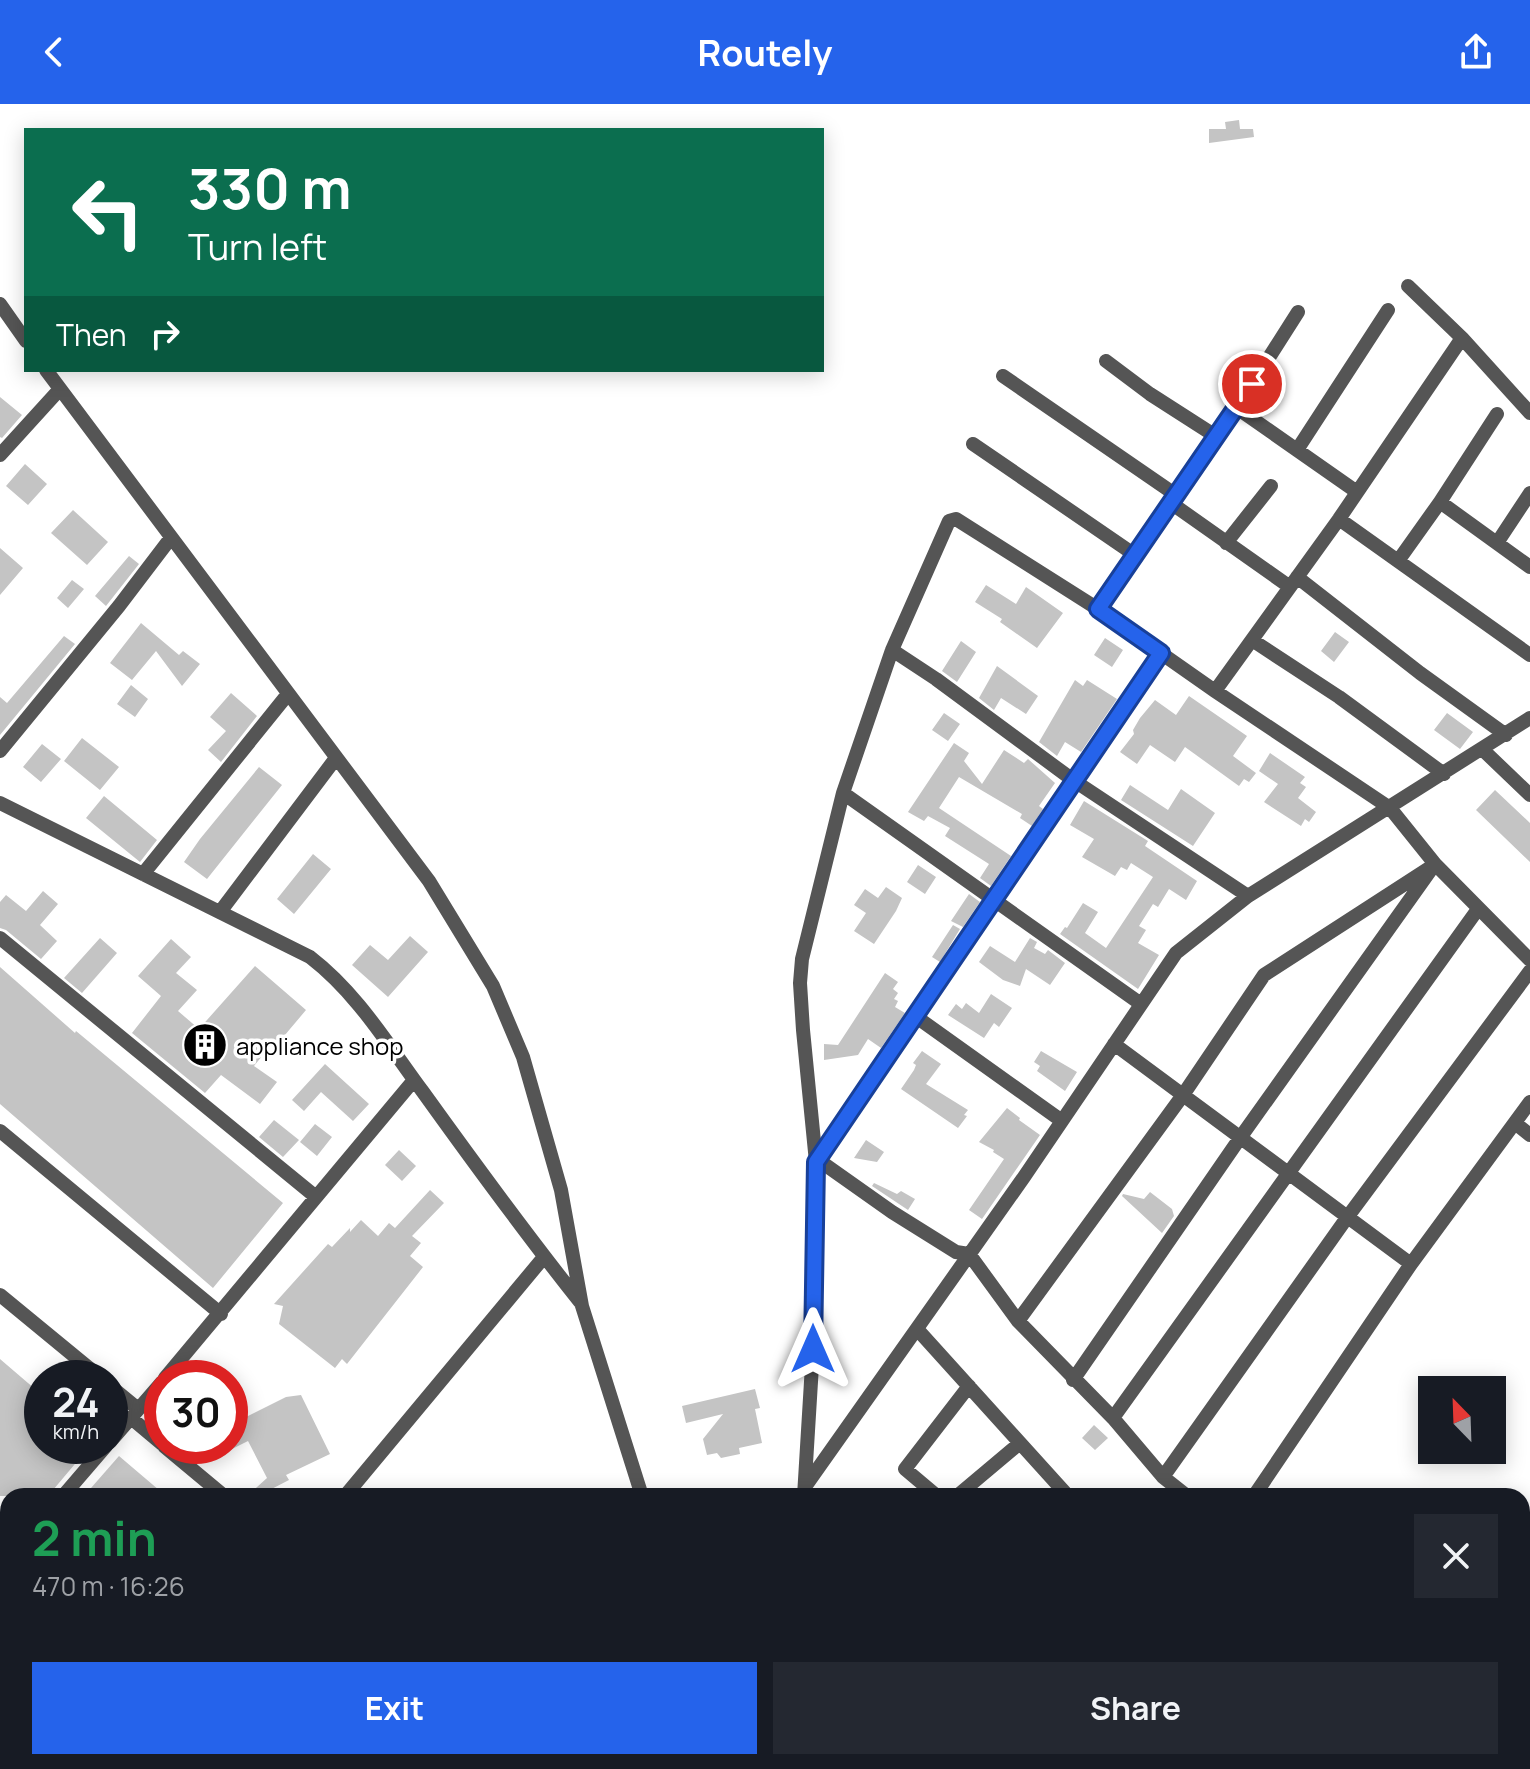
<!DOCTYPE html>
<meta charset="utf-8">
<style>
body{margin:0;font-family:Manrope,sans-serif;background:#242831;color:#f1f3f6;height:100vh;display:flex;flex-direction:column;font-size:30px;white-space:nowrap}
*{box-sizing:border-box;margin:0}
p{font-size:26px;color:#9ea1a6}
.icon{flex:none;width:44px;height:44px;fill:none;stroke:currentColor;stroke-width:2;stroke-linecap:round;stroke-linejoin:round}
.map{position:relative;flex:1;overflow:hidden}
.side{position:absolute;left:0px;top:1384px;width:1530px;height:282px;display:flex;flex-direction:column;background:#171b24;border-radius:24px 24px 0 0;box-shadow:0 4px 20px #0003}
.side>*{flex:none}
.hud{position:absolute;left:24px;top:24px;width:800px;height:244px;border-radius:0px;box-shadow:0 4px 20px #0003;background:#0b6e4f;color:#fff;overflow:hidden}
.needle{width:52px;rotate:337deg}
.controls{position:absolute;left:1418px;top:1272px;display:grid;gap:16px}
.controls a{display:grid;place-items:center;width:88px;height:88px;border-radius:0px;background:#171b24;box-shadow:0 4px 20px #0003;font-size:40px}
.speed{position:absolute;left:24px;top:1256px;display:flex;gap:16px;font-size:40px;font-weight:700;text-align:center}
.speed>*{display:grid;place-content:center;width:104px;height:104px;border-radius:50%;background:#171b24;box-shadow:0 4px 20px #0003;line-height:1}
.speed small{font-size:20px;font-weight:400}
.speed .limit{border:12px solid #d22;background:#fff;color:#111}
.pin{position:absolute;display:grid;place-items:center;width:68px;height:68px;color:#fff;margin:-34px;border:4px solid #fff;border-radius:50%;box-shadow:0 2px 8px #0007}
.me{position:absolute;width:88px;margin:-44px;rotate:0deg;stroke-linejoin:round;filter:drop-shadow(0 0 6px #0008)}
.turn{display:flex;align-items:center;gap:28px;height:168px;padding:0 32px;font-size:36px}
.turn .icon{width:104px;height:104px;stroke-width:2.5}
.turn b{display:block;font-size:56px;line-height:68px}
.then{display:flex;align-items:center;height:76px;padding:0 32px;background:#0003;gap:16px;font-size:30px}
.round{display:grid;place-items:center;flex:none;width:84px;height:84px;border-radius:0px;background:#242831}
.headline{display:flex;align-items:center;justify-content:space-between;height:136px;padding:0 32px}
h1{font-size:48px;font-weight:700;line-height:60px;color:#1e9e55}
.cta{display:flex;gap:16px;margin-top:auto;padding:16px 32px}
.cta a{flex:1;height:92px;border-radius:0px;background:#2563eb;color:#fff;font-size:32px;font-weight:700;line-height:92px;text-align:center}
.cta a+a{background:#242831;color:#f1f3f6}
header{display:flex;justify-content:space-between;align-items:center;height:104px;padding:0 32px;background:#2563eb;color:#fff;font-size:36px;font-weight:700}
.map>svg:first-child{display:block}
.building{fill:#c4c4c4}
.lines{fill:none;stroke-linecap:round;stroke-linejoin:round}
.minor{stroke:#555;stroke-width:14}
.route-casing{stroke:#184099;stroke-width:20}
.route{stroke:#2563eb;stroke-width:14}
.labels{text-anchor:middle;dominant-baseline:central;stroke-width:7;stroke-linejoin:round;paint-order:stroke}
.poi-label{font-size:24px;fill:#000;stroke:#fff;text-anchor:start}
</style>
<header><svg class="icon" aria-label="back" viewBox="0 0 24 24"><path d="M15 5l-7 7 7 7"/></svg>Routely<svg class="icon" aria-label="share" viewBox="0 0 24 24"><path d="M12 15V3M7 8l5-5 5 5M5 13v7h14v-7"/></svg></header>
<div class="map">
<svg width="1530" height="1665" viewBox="0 0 1530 1665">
<rect width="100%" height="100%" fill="#fff"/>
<path class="building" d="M1239,16L1240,25H1253L1254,33L1209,39V25H1226L1225,18Z
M0,293L22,311L2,334L0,333Z
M25,360L47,380L28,401L6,382Z
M73,406L108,438L87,461L51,429Z
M0,444L23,464L0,491Z
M129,452L139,460L106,502L95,492Z
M72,476L84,485L68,504L57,494Z
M986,481L1016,500L1026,483L1063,509L1037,544L1000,518L1002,515L975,498Z
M141,519L179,551L183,547L200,560L182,582L156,547L132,576L110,559Z
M1335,528L1349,538L1334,558L1321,547Z
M64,532L75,540L0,631V593L7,599Z
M1105,534L1123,546L1112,563L1094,551Z
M961,537L976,548L957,578L942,567Z
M997,562L1038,592L1026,610L1001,594L994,606L979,594Z
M1075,576L1083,582L1087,576L1117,595L1081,648L1065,638L1057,652L1039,638Z
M131,581L148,595L135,613L117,600Z
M231,589L257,612L221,658L208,646L226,627L210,613Z
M1189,592L1247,632L1233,652L1256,669L1249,678L1244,675L1239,682L1185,643L1175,658L1150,641L1137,660L1120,648L1134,630L1133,626L1140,614L1155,596L1176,611Z
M944,609L960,620L948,637L932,626Z
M1447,609L1473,628L1460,645L1434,626Z
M82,634L119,663L100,686L64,657Z
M954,639L969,649L964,657L982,680L1004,646L1024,659L1028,655L1055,679L1039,702L1043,705L1032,722L1020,714L1022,710L959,673L939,704L1011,752L991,782L980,774L989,760L945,732L950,724L928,712L924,717L908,708Z
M42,640L61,655L41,678L23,663Z
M1270,649L1305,673L1300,679L1306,683L1298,694L1316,708L1309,718L1305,715L1301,722L1264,698L1278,680L1259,667Z
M259,663L282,681L207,775L184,758L200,735Z
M1130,681L1168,706L1181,685L1215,709L1193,742L1121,696Z
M1495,686L1530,719V758L1476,706Z
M104,692L157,736L140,758L86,714Z
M1084,697L1148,737L1145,742L1197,777L1186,796L1169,785L1158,803L1153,800L1139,822L1146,826L1138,839L1159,851L1138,885L1060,830L1065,823L1067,824L1083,799L1098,808L1085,829L1106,844L1153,773L1131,759L1127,766L1121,763L1115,772L1082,753L1094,735L1070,721Z
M313,750L331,765L294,810L277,795Z
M918,761L936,773L925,790L907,778Z
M886,783L902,794L896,807L874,840L854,827L866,809L854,801L865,785L878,794Z
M43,787L58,800L40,821L57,837L41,855L6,826L0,824V798L6,791L26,807Z
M969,790L980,798L963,823L951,817Z
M953,821L960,825L940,858L932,853Z
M410,832L428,848L388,893L352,861L370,841L388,856Z
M100,834L117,849L82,889L64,874Z
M1030,834L1037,838L1034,844L1045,850L1048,846L1065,859L1050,881L1026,865L1020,882L1003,876L979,858L990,842L1015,858Z
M171,835L191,853L176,869L197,886L178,907L199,925L255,862L306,906L274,944L271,941L254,962L277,978L260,1000L221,971L205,989L132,929L161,892L138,872Z
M0,863L75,929L76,927L283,1099L213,1184L0,1000Z
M885,869L898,878L893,885L898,889L894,895L898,897L895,903L905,909L881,944L868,935L858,951L824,956V940L838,941Z
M991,890L1012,904L999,923L994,919L984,934L948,911L956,900L962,905L966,899L979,909Z
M922,947L941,960L926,980L968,1006L964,1011L967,1012L958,1024L901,985L914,966L916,961L913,959Z
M1041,947L1077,968L1065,987L1037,967L1040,962L1034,958Z
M325,960L369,1000L353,1017L321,988L304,1007L292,996Z
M1007,1004L1020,1014L1019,1016L1040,1031L982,1115L969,1106L1004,1055L993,1048L994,1046L979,1038Z
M274,1016L299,1036L283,1053L259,1033Z
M315,1020L332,1033L317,1052L300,1038Z
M866,1036L884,1048L877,1058L854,1054Z
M399,1046L416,1062L402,1077L385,1061Z
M874,1079L897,1090L901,1087L915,1095L908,1106L872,1082Z
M430,1086L444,1099L412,1132L421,1139L410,1152L423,1163L347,1260L342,1255L335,1264L279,1220L283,1202L274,1200L328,1140L332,1143L350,1124V1128L361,1116L378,1132L389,1119L395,1124Z
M1150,1088L1172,1105L1174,1112L1162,1129L1122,1092L1123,1090L1144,1095Z
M0,1255L42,1291V1342H90L48,1392H0Z
M755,1285L760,1304L755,1305L762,1339L739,1344L740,1350L721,1354L717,1349L707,1351L703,1335L723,1310L686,1319L682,1302Z
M301,1291L330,1350L286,1371L289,1376L258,1392H247L267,1374L248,1337L230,1346V1321L286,1293Z
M1094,1321L1108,1334L1095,1346L1082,1334Z
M119,1352L166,1392H84Z"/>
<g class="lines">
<path class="minor" d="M1408,182L1462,234L1530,309
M0,200L26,237
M1106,257L1150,290L1217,333
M46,266L429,777L493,882L523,953L561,1086L582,1202L642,1392
M1003,272L1176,391
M1237,304L1357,388
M973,340L1135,451
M1297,346L1388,206
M0,351L60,285
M1440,398L1497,310
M1171,399L1290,483
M1339,415L1530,551
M1226,439L1271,382
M1497,439L1530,389
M1398,457L1440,398L1530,463
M1297,473L1420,569L1506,631
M1098,505L1237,304L1298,208
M1252,536L1339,593L1444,670
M892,546L936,575L1073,676L1248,792
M1215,587L1339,415L1462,234
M1482,645L1530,691
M0,647L119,502L170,435
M843,689L1141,900
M0,699L310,853C358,890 388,941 423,988C474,1059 526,1130 580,1198
M143,770L288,590
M220,808L336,654
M0,834L316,1093
M915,912L1062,1017
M1114,940L1411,1160
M1515,1019L1530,1031
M0,1027L221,1210
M817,1055L892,1108L956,1148L969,1150L1018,1217L1113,1314L1163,1373L1187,1392
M816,1058L1161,549
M0,1191L101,1274
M1018,1217L1183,991L1264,871L1428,765
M917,1225L1068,1392
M165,1274L414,976
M1073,1276L1240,1034L1435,760
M110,1282L138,1305
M131,1314L162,1340
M1113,1314L1478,805
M110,1338L162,1278
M164,1342L224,1392
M1163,1373L1346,1115L1530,867
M807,1380L1024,1073L1176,849L1248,792L1530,614
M63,1392L106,1342
M345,1392L544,1153
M804,1392L813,1245L816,1058L803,926L800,879L802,855L843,689L892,546L949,417L956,415L1098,505L1215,587L1390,704L1435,760L1530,856
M937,1392L905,1365L969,1282
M957,1392L1020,1339
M1254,1392L1411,1160L1530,998
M0,1465L8,1456
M0,1526L8,1533
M0,1554L8,1557
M0,1644L8,1646
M51,1658L77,1665
M1081,1658L1083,1665
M136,1665L139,1658"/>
</g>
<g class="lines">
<g class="route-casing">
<path id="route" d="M813,1245L816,1058L1161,549L1098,505L1252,280"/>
</g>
<use href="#route" class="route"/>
</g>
<defs>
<g id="building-disc" transform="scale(2.3)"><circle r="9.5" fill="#000" stroke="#fff"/><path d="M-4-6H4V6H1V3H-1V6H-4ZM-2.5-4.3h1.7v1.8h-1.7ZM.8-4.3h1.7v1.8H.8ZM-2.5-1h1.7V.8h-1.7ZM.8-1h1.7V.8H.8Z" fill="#fff"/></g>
</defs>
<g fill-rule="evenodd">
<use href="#building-disc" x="205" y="941"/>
</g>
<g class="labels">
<g class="poi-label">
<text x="236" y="941">appliance shop</text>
</g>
</g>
</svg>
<div class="controls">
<a><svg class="needle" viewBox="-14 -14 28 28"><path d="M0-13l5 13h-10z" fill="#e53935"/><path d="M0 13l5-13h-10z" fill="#9ea1a6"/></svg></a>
</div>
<div class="speed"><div>24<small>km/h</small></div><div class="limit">30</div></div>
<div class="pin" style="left:1252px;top:280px;background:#d93025"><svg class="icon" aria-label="arrive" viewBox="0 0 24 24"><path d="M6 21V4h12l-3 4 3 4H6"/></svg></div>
<svg class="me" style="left:813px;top:1245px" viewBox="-20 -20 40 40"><path d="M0-17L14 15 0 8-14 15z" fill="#2563eb" stroke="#fff" stroke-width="4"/></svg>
<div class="hud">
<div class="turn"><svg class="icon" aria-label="left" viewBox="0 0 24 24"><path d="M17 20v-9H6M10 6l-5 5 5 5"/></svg><div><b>330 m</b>Turn left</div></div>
<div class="then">Then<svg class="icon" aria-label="right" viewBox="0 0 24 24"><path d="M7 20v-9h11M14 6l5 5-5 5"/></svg></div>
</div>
<section class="side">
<div class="headline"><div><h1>2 min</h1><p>470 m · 16:26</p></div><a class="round"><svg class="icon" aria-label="close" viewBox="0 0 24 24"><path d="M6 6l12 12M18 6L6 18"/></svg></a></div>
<div class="cta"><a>Exit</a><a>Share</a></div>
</section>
</div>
